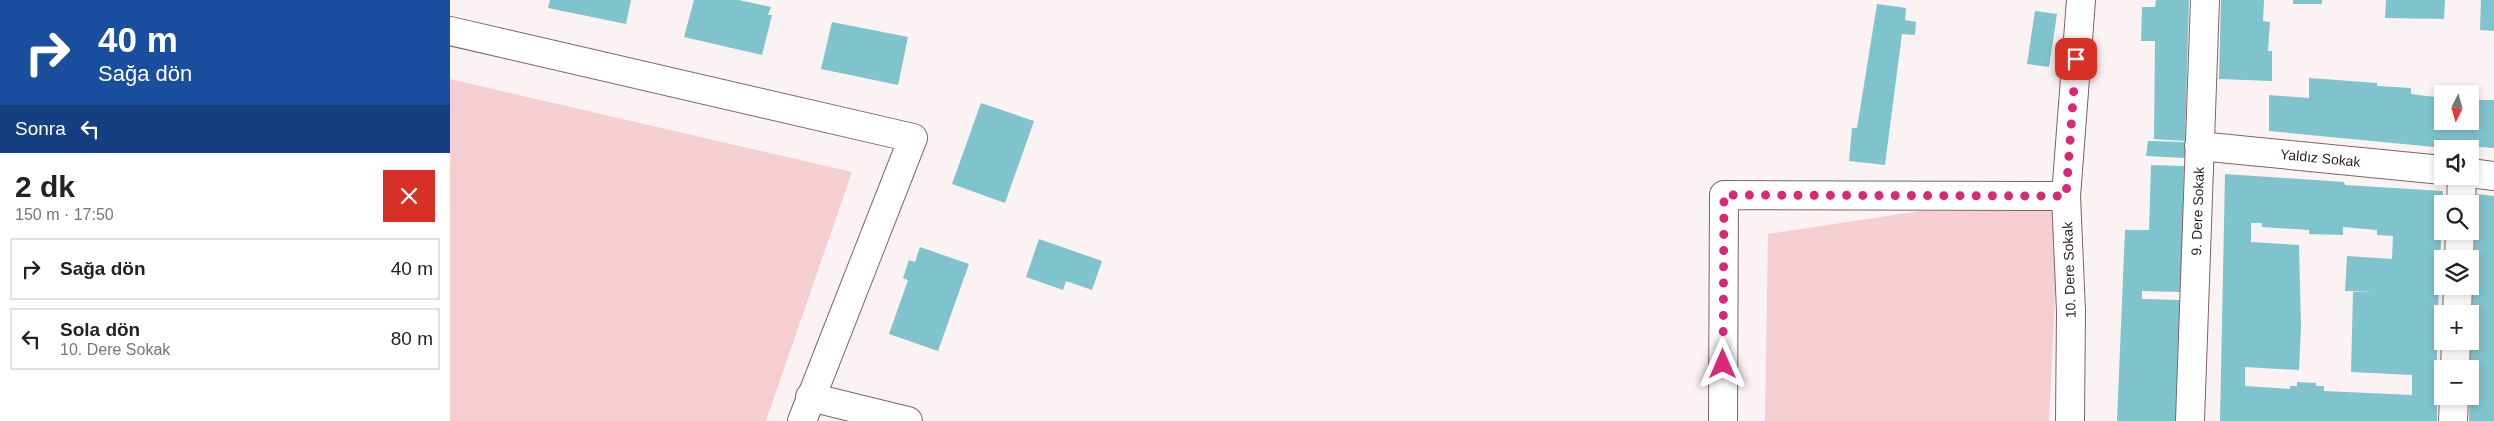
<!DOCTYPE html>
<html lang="tr">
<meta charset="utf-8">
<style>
body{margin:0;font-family:Arial,sans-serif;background:#f2f2f2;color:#222;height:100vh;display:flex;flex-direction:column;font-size:19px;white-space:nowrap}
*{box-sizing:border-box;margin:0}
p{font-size:16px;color:#767676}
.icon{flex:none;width:28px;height:28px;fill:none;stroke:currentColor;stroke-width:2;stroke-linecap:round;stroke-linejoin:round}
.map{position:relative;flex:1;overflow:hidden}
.drawer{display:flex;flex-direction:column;background:#fff;width:450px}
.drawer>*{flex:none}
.guide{background:#1a4fa0;color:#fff;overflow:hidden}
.needle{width:32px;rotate:185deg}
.controls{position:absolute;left:1984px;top:85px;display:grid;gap:10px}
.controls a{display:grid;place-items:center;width:45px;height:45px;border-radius:0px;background:#fff;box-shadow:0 2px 8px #0003;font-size:25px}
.pin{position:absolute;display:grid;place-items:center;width:42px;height:42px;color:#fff;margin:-21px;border-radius:10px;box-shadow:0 2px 8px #0006}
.me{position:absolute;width:55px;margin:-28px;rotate:0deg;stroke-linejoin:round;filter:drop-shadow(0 0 4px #0008)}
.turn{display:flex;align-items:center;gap:18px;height:105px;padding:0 15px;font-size:22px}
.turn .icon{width:65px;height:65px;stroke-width:2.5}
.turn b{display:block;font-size:35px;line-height:42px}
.then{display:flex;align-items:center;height:48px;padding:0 15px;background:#0003;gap:10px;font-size:19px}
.round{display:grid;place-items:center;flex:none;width:52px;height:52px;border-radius:0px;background:#f2f2f2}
.overview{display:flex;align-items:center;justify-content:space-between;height:85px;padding:0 15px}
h1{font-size:30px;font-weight:700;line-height:38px}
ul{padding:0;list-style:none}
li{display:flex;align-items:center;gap:15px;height:62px;margin:0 10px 8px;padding:0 5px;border:2px solid #e0e0e0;border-radius:0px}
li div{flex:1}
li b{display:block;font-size:19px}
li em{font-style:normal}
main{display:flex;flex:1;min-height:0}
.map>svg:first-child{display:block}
.green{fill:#f5ced2}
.building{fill:#7fc3cd;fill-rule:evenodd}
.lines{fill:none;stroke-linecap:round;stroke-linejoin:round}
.minor-casing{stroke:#846164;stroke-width:30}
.minor{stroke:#fff;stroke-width:28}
.route{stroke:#db2777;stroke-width:9;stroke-dasharray:0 16.2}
.labels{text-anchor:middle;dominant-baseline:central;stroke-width:4;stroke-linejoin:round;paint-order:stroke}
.street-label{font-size:14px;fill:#2d1e20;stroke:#fff}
</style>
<main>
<section class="drawer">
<div class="guide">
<div class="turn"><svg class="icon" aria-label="right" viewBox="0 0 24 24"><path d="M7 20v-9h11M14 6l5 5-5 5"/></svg><div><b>40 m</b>Sağa dön</div></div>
<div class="then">Sonra<svg class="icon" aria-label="left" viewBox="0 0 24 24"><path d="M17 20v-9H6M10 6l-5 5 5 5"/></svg></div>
</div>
<div class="overview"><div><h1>2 dk</h1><p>150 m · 17:50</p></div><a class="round" style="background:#d93025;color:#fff"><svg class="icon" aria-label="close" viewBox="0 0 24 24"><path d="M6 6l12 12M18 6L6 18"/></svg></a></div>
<ul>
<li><svg class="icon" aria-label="right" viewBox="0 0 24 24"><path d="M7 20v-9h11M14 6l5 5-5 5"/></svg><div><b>Sağa dön</b></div><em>40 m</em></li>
<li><svg class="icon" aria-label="left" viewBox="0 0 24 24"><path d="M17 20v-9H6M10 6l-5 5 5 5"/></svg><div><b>Sola dön</b><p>10. Dere Sokak</p></div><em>80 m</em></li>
</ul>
</section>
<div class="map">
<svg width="2044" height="421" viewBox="0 0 2044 421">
<rect width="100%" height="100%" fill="#fbf2f3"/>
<path class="green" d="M0,79L402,172L316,421H0Z
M1609,209L1599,421H1315L1318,234L1471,211Z"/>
<path class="building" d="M100,0H181L176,24L98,8Z
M244,0H289L321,7L318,15H322L312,55L234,37Z
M1706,0H1739L1735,141L1704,139L1705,41H1691L1692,7H1705Z
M1771,0H1814L1813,21L1820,22L1818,51H1822V81L1769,79Z
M1843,0H1872V4H1843Z
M1936,0H1995L1994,19L1935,18Z
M2031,0H2044V31L2030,30Z
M1427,4L1456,8L1455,20L1466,22L1465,35L1452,34L1435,165L1399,161L1402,128H1407Z
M1585,11L1607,14L1599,67L1577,64Z
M382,22L458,37L448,85L371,69Z
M1859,78L1927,83V86L1961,88V94L1992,98V121H2020V94H1995V91H2029V100H2044V148L2029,147L2028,150L1995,148L1819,131V95L1859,98Z
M531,103L584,121L555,203L502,184Z
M1698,141L1735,142V158L1696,156Z
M1701,165L1734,166L1731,292L1692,291V299L1731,300L1728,421H1667L1675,230H1699Z
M1775,174L1894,182L1895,185L1993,191L1987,337V421H1770ZM1801,223H1812V227L1859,230V234L1893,235V227L1927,230V235L1943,236L1942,259L1897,256L1895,291L1923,292H1903L1901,372L1962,375V395L1874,391V386H1866V383L1847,382V386H1840V389L1795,386V367L1849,370L1851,327L1849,245L1801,242Z
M2027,194L2044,196V421H2019L2021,323L2027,322L2028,311L2022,310Z
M589,239L652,261L642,290L616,281L613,290L576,277Z
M470,247L519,264L488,351L439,334L458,280L453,278L459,260L465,262Z"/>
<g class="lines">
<g class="minor-casing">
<g id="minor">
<path d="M0,31L463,138L352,421"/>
<path id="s1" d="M1749,146L1992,170"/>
<path d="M2020,173L2044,176"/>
<path d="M2011,204L2012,176"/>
<path d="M2009,259L2010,231"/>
<path d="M2007,314L2008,286"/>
<path d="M2005,369L2006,341"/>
<path d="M360,397L458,421"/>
<path d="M1273,421L1274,195L1616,196"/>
<path d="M1620,421L1621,311L1616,196L1631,0"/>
<path id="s2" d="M1740,421L1755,0"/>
<path d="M2003,421L2004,396"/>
</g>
</g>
<use href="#minor" class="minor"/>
</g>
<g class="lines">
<path class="route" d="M1273,364L1274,195L1616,196L1626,59"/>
</g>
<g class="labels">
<g class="street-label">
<text stroke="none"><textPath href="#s1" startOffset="122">Yaldız Sokak</textPath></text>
<text stroke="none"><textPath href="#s2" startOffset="210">9. Dere Sokak</textPath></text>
<text transform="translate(1619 270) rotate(-92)">10. Dere Sokak</text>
</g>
</g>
</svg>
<div class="controls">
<a><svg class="needle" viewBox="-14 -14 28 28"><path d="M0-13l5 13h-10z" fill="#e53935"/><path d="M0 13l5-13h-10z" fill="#767676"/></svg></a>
<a><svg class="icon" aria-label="sound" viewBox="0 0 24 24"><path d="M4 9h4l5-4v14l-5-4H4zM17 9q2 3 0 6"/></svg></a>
<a><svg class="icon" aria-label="search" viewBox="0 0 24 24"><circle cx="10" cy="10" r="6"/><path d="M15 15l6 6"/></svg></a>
<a><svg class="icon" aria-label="layers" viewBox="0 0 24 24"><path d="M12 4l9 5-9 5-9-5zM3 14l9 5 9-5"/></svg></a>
<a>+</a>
<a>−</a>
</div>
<div class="pin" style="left:1626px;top:59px;background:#d93025"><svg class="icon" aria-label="arrive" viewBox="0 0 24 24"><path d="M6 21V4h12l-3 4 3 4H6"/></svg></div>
<svg class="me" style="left:1273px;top:364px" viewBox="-20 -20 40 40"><path d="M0-17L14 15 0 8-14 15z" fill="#db2777" stroke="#fff" stroke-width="4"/></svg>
</div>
</main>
